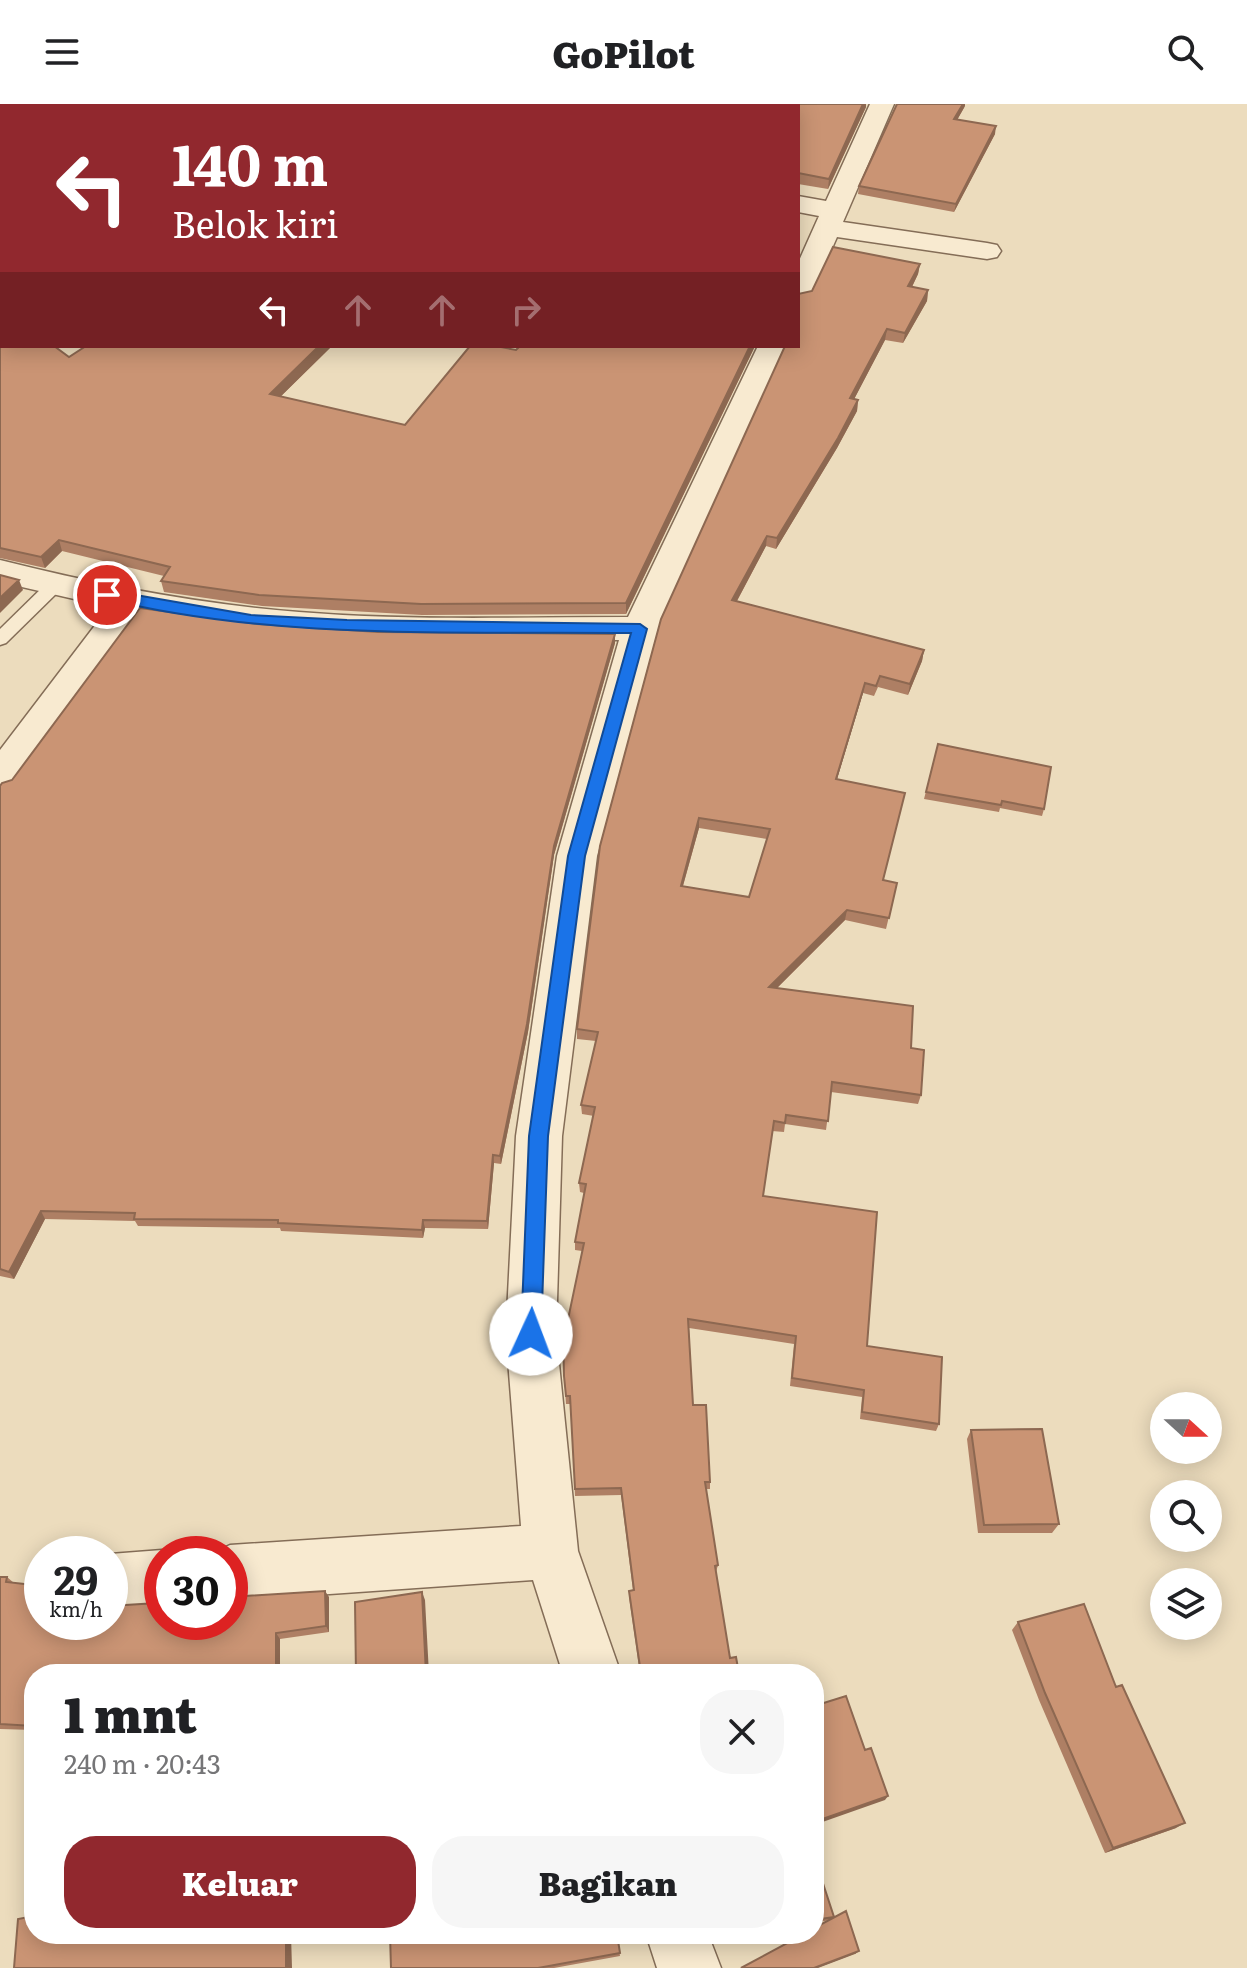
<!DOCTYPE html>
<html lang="id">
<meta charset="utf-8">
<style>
body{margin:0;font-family:Literata,serif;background:#f6f6f6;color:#202124;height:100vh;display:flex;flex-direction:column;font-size:30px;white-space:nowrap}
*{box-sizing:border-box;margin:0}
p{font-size:26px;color:#757577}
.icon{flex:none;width:44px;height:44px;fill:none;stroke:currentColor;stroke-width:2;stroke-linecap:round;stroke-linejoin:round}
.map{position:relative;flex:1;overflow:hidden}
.details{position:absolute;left:24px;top:1560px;width:800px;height:280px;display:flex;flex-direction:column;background:#fff;border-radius:32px;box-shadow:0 4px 20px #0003}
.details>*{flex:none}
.hud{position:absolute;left:0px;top:0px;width:800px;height:244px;box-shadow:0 4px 20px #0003;background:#91282e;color:#fff;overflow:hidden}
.needle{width:52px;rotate:111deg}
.fabs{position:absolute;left:1150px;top:1288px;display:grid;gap:16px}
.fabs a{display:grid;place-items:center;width:72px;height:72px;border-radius:50%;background:#fff;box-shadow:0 4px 20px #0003;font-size:40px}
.speed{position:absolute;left:24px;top:1432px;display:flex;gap:16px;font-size:40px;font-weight:700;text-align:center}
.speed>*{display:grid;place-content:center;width:104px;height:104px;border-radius:50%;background:#fff;box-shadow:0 4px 20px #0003;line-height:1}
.speed small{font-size:20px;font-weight:400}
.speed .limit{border:12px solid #d22;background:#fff;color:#111}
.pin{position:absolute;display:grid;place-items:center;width:68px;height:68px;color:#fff;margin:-34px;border:4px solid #fff;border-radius:50%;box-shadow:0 2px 8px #0007}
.me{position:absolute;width:88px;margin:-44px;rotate:2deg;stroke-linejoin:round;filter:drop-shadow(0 0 6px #0008)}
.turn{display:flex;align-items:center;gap:28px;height:168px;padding:0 40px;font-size:36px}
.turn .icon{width:104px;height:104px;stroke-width:2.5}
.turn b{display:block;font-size:56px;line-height:68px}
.lanes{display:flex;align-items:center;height:76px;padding:0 40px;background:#0003;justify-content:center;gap:40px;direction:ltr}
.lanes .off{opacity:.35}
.round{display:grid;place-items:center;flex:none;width:84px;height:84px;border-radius:32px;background:#f6f6f6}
.summary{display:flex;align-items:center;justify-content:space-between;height:136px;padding:0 40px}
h1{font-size:48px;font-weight:800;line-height:60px}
.primary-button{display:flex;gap:16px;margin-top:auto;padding:16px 40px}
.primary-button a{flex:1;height:92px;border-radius:32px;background:#91282e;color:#fff;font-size:32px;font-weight:800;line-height:92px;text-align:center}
.primary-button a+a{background:#f6f6f6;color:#202124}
header{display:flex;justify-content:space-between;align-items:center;height:104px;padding:0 40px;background:#fff;font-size:36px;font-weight:800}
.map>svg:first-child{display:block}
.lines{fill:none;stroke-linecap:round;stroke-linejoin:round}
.service-casing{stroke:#846d57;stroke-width:3}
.minor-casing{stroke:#846d57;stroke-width:3}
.service{fill:#f8ead0;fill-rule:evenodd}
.minor{fill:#f8ead0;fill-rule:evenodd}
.wall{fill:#ae7f64;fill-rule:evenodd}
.shaded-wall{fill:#8d6851}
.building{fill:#ca9474;stroke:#8d6851;stroke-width:2;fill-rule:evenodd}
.route{fill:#1a73e8;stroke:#114b97;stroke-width:2}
</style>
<header><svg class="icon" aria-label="menu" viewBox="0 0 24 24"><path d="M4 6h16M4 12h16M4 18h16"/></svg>GoPilot<svg class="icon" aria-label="search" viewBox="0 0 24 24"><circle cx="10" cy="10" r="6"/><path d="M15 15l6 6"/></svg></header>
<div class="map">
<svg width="1247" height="1864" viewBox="0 0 1247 1864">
<rect width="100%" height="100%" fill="#ecdcbd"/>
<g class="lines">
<g class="service-casing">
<path id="service" d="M55,476L61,477L64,481L61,485L6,539L0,541V525L49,477Z"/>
</g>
<g class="minor-casing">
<path id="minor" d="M38,0H66L37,2Z
M110,0H135L109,2Z
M870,0H894L843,118L987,139L997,141L1001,147L997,153L987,155L837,133L812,190L808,196L798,198V159L819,112L798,108V92L826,97Z
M758,242H788L658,525L597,752L562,1032L556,1230L578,1447L621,1570H563L533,1476L230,1497V1450H210L230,1441L521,1422L506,1230L516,1032L557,752L619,536C459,536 299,540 141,510L14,683L0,687V646L109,503L0,478V456C99,481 198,500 299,508C409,517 518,513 628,513Z
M162,1446L171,1450H162V1502L110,1506V1450Z
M646,1830H708L721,1864H657Z"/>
</g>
<use href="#service" class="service"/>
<use href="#minor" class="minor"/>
</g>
<path class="wall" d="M798,2L866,3L828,85L798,80Z
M965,2L957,16L995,30L954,108L858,90L859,82Z
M920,160L918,170L912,183L928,186L927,197L903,239L885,236L854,295L858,296L857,307L837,344L776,445L766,442L737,497L924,546L922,557L908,591L878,583L874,592L863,589L837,675L883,776L897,779L886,825L845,816L777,884L911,944L921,991L918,1000L831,988L826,1026L785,1020L784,1028L772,1027L763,1092L867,1242L939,1320L936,1327L860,1315L862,1293L790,1282L794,1240L689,1224L693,1301L710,1378V1385H706L718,1461L716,1468L730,1554L739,1570H640L629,1493V1487L633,1486L621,1391L575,1392L571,1300H566L564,1272L566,1225L582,1147L575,1146V1138L584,1089L580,1088L579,1079L594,1012L582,1010L581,1001L596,937L577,935V925L812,187ZM699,724L767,735L749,793L683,782Z
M0,242L69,253L86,242H332L280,293L405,321L516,246L520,242H755L626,510L422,511L262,502L164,488L161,477L164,472L62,447L45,464L0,454Z
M257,520L378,528L615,530V539L554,751L528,928L501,1060L494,1059L488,1125L425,1124L423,1134L281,1127L280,1124L138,1122L135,1117L45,1115L14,1175L0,1172V682L12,676Z
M938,640L1044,705L1042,712L1000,704L999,708L924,695Z
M971,1326L1059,1420L1052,1429H978L967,1335Z
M0,1473H7L14,1479L42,1518H162L329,1493V1528L280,1535V1570H34V1626L0,1625Z
M1018,1518L1116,1583L1176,1724L1105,1749L1039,1596L1012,1526Z
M814,1752L834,1813L859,1847L855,1850L830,1816L814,1819Z
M387,1830H617L620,1852L554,1864H391L390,1830Z
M716,1830H749L718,1836Z"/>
<path class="shaded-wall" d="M411,0H425L422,2H408Z
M863,0H866V3L828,85L829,75Z
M963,0H965V2L953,23L954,15Z
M996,22L995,30L954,108L956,100Z
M920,160L918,170L907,193L908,182Z
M928,186L927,197L903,239L905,229Z
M887,225L885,236L849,305L850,294Z
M319,242H332L272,301L270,290Z
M750,242H755L626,510V499Z
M858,296L857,307L837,344L776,445L777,434Z
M767,432L766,442L732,506V496Z
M59,436L62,447L45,464L41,453Z
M19,476L23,486L0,509V494Z
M615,530V539L554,751L528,928L501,1060L500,1052L554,742Z
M924,546L922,557L908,591L910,580Z
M865,579L863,589L834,685L836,675Z
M699,714V724L680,792L681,782Z
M847,806L845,816L768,893L769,883Z
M493,1051L494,1059L488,1125L487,1117Z
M41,1107L45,1115L14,1175L9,1168Z
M423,1116L425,1124L423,1134L422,1126Z
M325,1487L329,1493V1528L326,1522Z
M422,1488L425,1496L429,1570H426Z
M276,1529L280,1535V1570H276Z
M888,1692L885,1696L814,1721V1718Z
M1185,1719L1176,1724L1105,1749L1113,1744Z
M286,1830H291L292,1864H286Z
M859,1847L855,1850L818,1864H814Z"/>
<path class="building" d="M140,0H170L169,2H136Z
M229,0H411L408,2H226Z
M526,0H774L786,2H524Z
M789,0H863L829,75L798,69V2H788Z
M897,0H963L954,15L996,22L956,100L859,82Z
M833,143L920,160L908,182L928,186L905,229L887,225L850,294L858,296L838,334L777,434L767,432L732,496L924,546L910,580L880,572L876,582L865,579L836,675L905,689L883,776L897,779L889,814L847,806L769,883L913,902L911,944L924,946L921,991L832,978L828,1017L786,1011L785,1019L774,1017L763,1092L877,1108L867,1242L942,1253L939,1320L862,1308L864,1286L792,1274L796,1232L688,1215L693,1301H706L710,1378H705L718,1461L715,1462L730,1554L736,1553L739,1570H641L629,1487L634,1486L621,1384L575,1385L570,1292H566L564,1272L563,1226L566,1225L584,1139L575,1138L586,1080L579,1079L595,1003L581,1001L598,928L577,925L600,742L661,515L785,242H798V190L812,187ZM699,714L770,725L749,793L681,782Z
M2,241L54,242L69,253L86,242H319L270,290L405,321L470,242H496L516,246L520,242H750L626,499L421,500L259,491L161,477L170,463L59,436L41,453L0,444V242Z
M0,471L19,476L0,494Z
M140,504L257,520L378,528L615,530L554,742L527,920L500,1052L493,1051L487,1117L423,1116L422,1126L278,1119V1116L134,1115L135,1109L41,1107L9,1168L0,1165V682L2,679L12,676Z
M938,640L1051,663L1044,705L1002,697L1001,701L926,688Z
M1042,1325L1059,1420L984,1421L971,1326Z
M0,1473H7L6,1478L42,1482V1518H110V1502L157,1499L160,1496V1474H162V1518H230V1493L325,1487L326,1522L276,1529V1570H34V1622L0,1620Z
M422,1488L426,1570H356L355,1498Z
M1084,1500L1116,1583L1122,1581L1185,1719L1113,1744L1045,1589L1018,1518Z
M846,1592L865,1646L871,1644L888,1692L814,1718V1602Z
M814,1752L834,1813L814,1816Z
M846,1807L859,1847L814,1864H741L804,1830H814V1824Z
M34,1812V1830H286V1864H14L18,1815Z
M390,1830H617L620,1849L538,1864H391Z
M718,1830H736L719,1833Z"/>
<path class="route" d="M107,486L251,511L347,516L640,520L647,525L585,752L548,1032L541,1230L538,1236L531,1239L524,1236L521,1230L529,1032L568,752L631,529C456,527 274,537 102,494V488Z"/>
</svg>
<div class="fabs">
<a><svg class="needle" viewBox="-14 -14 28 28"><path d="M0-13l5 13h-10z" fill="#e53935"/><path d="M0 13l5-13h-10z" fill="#757577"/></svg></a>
<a><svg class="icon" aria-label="search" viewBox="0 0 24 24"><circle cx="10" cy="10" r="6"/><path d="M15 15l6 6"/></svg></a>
<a><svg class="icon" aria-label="layers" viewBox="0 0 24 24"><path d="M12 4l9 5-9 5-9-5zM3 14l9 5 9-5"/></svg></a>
</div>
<div class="speed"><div>29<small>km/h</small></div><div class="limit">30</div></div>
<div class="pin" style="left:107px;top:491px;background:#d93025"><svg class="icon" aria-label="arrive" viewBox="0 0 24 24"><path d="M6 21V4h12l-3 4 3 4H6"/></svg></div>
<svg class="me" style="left:531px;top:1230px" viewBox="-20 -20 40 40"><circle r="19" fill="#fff"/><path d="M0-13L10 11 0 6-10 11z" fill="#1a73e8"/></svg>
<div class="hud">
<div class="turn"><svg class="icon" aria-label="left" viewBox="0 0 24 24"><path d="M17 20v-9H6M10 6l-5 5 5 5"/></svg><div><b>140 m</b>Belok kiri</div></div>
<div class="lanes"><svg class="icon" aria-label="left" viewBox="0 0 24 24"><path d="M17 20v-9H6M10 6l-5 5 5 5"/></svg><svg class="icon off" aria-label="ahead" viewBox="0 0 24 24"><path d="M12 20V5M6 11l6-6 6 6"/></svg><svg class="icon off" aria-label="ahead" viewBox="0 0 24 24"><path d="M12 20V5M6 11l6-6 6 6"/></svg><svg class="icon off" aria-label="right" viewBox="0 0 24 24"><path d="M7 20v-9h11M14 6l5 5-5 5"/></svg></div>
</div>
<section class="details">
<div class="summary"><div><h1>1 mnt</h1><p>240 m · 20:43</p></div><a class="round"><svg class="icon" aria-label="close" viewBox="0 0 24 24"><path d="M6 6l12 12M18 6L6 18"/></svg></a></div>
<div class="primary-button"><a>Keluar</a><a>Bagikan</a></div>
</section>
</div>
